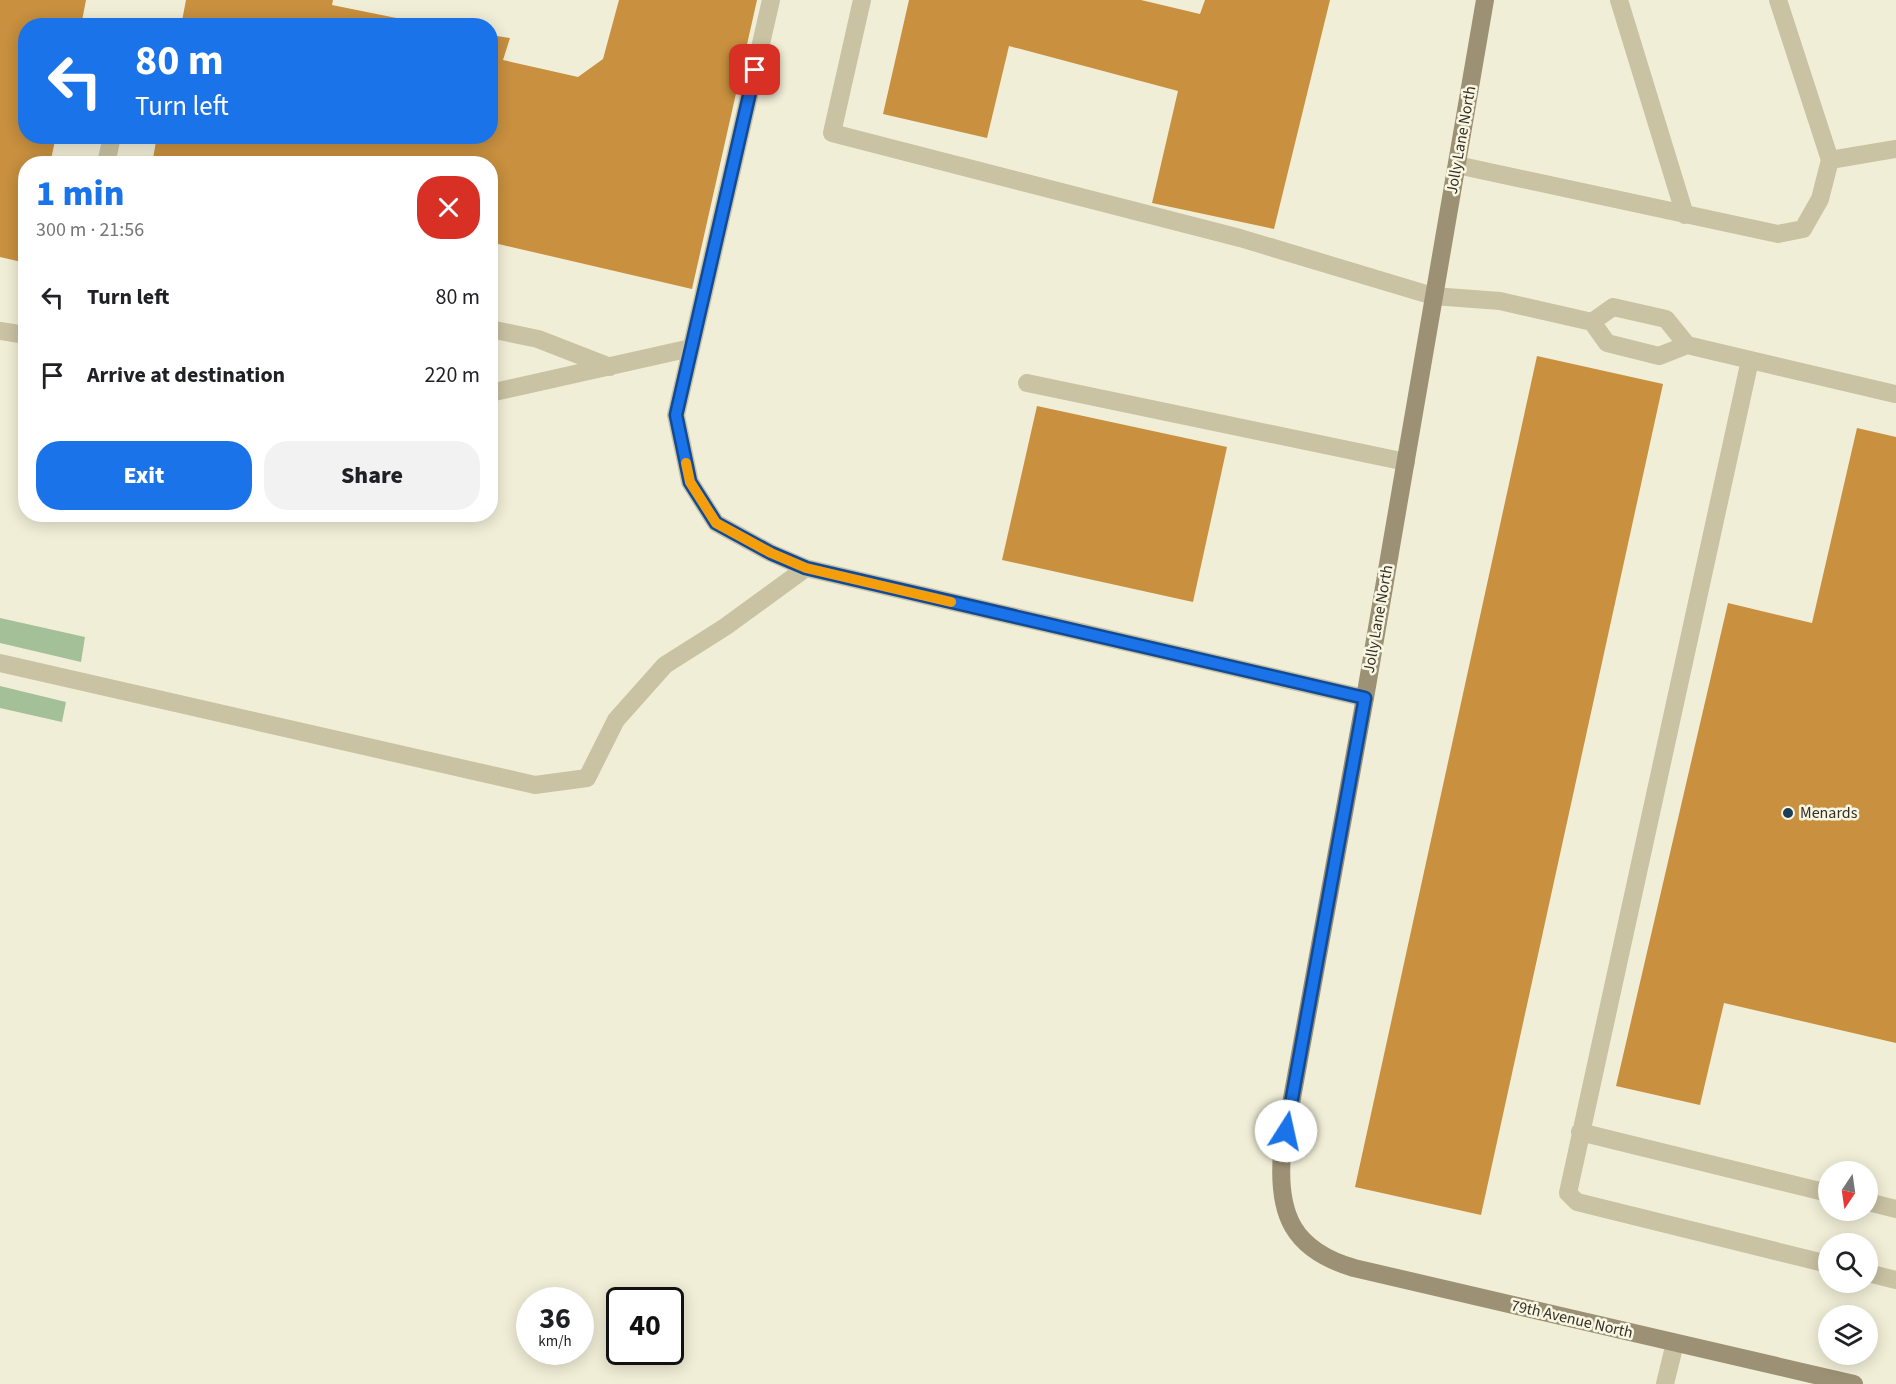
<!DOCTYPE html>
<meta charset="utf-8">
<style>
body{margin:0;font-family:"Source Sans 3",sans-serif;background:#f2f2f2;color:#202124;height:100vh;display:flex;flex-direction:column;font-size:22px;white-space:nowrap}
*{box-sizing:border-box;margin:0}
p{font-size:20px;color:#757577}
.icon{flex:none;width:33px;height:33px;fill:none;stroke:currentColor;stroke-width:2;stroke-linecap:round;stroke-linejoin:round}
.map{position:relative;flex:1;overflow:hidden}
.details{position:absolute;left:18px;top:156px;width:480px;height:366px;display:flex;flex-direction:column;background:#fff;border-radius:24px;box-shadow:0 3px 15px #0003}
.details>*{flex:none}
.hud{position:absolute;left:18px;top:18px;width:480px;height:126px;border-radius:24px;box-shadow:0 3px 15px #0003;background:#1a73e8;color:#fff;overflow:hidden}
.needle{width:39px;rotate:193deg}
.buttons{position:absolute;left:1818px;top:1161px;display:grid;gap:12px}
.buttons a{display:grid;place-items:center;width:60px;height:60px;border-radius:50%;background:#fff;box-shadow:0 3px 15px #0003;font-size:30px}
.speed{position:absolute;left:516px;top:1287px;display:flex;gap:12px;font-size:30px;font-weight:700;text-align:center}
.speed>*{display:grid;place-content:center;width:78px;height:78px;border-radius:50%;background:#fff;box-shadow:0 3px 15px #0003;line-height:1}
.speed small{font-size:15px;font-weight:400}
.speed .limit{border:3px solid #111;border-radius:9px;background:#fff;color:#111}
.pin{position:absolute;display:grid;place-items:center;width:51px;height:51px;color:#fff;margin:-26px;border-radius:12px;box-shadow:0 3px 9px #0006}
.me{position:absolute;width:66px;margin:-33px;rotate:10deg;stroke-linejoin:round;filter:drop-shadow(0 0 4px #0008)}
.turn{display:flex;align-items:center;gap:21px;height:126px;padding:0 18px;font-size:27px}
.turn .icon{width:78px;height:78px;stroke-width:2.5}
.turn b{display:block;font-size:42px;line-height:51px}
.round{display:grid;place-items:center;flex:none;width:63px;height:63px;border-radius:24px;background:#f2f2f2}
.headline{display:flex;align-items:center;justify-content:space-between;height:102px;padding:0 18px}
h1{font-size:36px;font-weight:800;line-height:45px;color:#1a73e8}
.primary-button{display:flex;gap:12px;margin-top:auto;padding:12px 18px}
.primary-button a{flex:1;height:69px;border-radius:24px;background:#1a73e8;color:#fff;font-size:24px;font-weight:800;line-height:69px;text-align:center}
.primary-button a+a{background:#f2f2f2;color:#202124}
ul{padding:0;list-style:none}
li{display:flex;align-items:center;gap:18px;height:78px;padding:0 18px}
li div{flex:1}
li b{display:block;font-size:22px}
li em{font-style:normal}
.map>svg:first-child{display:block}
.green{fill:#a4c098}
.building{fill:#c8903f}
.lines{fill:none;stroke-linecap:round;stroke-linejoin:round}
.lane{stroke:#c9c2a3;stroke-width:18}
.secondary{stroke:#9d9175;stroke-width:18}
.route-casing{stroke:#114b97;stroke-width:15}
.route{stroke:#1a73e8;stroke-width:10}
.slow{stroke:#f59e0b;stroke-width:10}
.poi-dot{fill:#1b3d56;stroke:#f9f7e3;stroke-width:2}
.labels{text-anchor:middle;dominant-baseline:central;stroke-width:5;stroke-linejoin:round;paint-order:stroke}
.street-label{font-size:16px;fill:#342f25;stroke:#f9f7e3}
.poi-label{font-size:16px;fill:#342f25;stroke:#f9f7e3;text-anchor:start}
</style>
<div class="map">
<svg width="1896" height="1384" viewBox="0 0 1896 1384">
<rect width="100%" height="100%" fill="#f1eed7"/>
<path class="green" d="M0,618L85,637L81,662L0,643Z
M0,686L66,702L62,722L0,708Z"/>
<path class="building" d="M0,0H86L81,26H26V136H56L50,164H26V263L0,257Z
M186,0H333L332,5L436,26H181Z
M619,0H757L692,289L490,242V164H152L157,136H490V35L510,38L503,60L578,77L603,59Z
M909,0H1141L1200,14L1205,0H1330L1274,229L1152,203L1178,91L1009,46L987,138L883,114Z
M1537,356L1663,384L1481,1215L1355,1187Z
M1037,406L1227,447L1193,602L1002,560Z
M1857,428L1896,437V1043L1724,1003L1700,1105L1616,1086L1728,603L1812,623Z"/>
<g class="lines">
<path class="lane" d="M771,0L676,415L690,482L716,523L771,553L806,568L1365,698
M862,0L832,133L1240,238L1433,296L1500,301L1592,322L1607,343L1659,356L1687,345L1666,319L1613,307L1592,322
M1619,0L1685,215
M1830,160L1896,149
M106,164L112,136
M1457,165L1778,234L1803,229L1820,199L1830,160L1778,0
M490,329L538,339L610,367
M0,331L26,335
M1687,345L1895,394
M1750,360L1568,1193L1577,1202L1828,1264
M1027,383L1406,462
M490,393L691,348
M0,663L535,785L587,778L616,720L665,665L725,627L806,568
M1580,1132L1828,1193
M1868,1202L1896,1209
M1868,1273L1896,1280
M1665,1384L1675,1343"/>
<path class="secondary" d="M1485,0L1365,698L1282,1153C1277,1215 1293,1250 1354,1268L1854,1384"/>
</g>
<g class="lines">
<g class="route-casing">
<path id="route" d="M755,70L676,415L690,482L716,523L771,553L806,568L1365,698L1286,1131"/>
</g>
<use href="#route" class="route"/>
<path class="slow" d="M686,463L690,482L716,523L771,553L806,568L951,602"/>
</g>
<circle class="poi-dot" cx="1788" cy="813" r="6"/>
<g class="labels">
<g class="street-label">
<text transform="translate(1461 140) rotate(-80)">Jolly Lane North</text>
<text transform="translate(1378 619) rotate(-80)">Jolly Lane North</text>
<text transform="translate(1572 1319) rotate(13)">79th Avenue North</text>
</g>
<g class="poi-label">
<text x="1800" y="813">Menards</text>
</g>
</g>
</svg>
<div class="buttons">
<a><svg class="needle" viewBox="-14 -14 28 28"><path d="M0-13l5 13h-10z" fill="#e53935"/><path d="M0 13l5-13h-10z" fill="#757577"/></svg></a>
<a><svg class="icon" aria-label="search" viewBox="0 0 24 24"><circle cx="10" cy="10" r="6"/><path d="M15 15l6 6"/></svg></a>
<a><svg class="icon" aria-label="layers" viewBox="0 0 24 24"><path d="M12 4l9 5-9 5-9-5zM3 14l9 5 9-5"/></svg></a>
</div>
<div class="speed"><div>36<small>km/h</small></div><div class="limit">40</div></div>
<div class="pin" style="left:755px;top:70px;background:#d93025"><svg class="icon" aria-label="arrive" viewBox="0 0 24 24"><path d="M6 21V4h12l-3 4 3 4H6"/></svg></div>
<svg class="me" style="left:1286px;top:1131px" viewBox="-20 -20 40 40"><circle r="19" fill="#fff"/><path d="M0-13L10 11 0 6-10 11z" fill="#1a73e8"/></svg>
<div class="hud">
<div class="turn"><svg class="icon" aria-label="left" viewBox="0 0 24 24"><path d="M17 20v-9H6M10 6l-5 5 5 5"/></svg><div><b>80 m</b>Turn left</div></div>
</div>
<section class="details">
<div class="headline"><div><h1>1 min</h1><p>300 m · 21:56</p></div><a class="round" style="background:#d93025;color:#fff"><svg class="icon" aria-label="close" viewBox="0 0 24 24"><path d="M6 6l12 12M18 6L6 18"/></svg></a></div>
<ul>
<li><svg class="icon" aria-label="left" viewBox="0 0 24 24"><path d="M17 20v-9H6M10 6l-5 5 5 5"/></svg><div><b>Turn left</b></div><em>80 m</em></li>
<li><svg class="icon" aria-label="arrive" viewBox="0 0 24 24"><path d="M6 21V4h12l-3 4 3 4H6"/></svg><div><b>Arrive at destination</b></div><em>220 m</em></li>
</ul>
<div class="primary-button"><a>Exit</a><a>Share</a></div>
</section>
</div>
